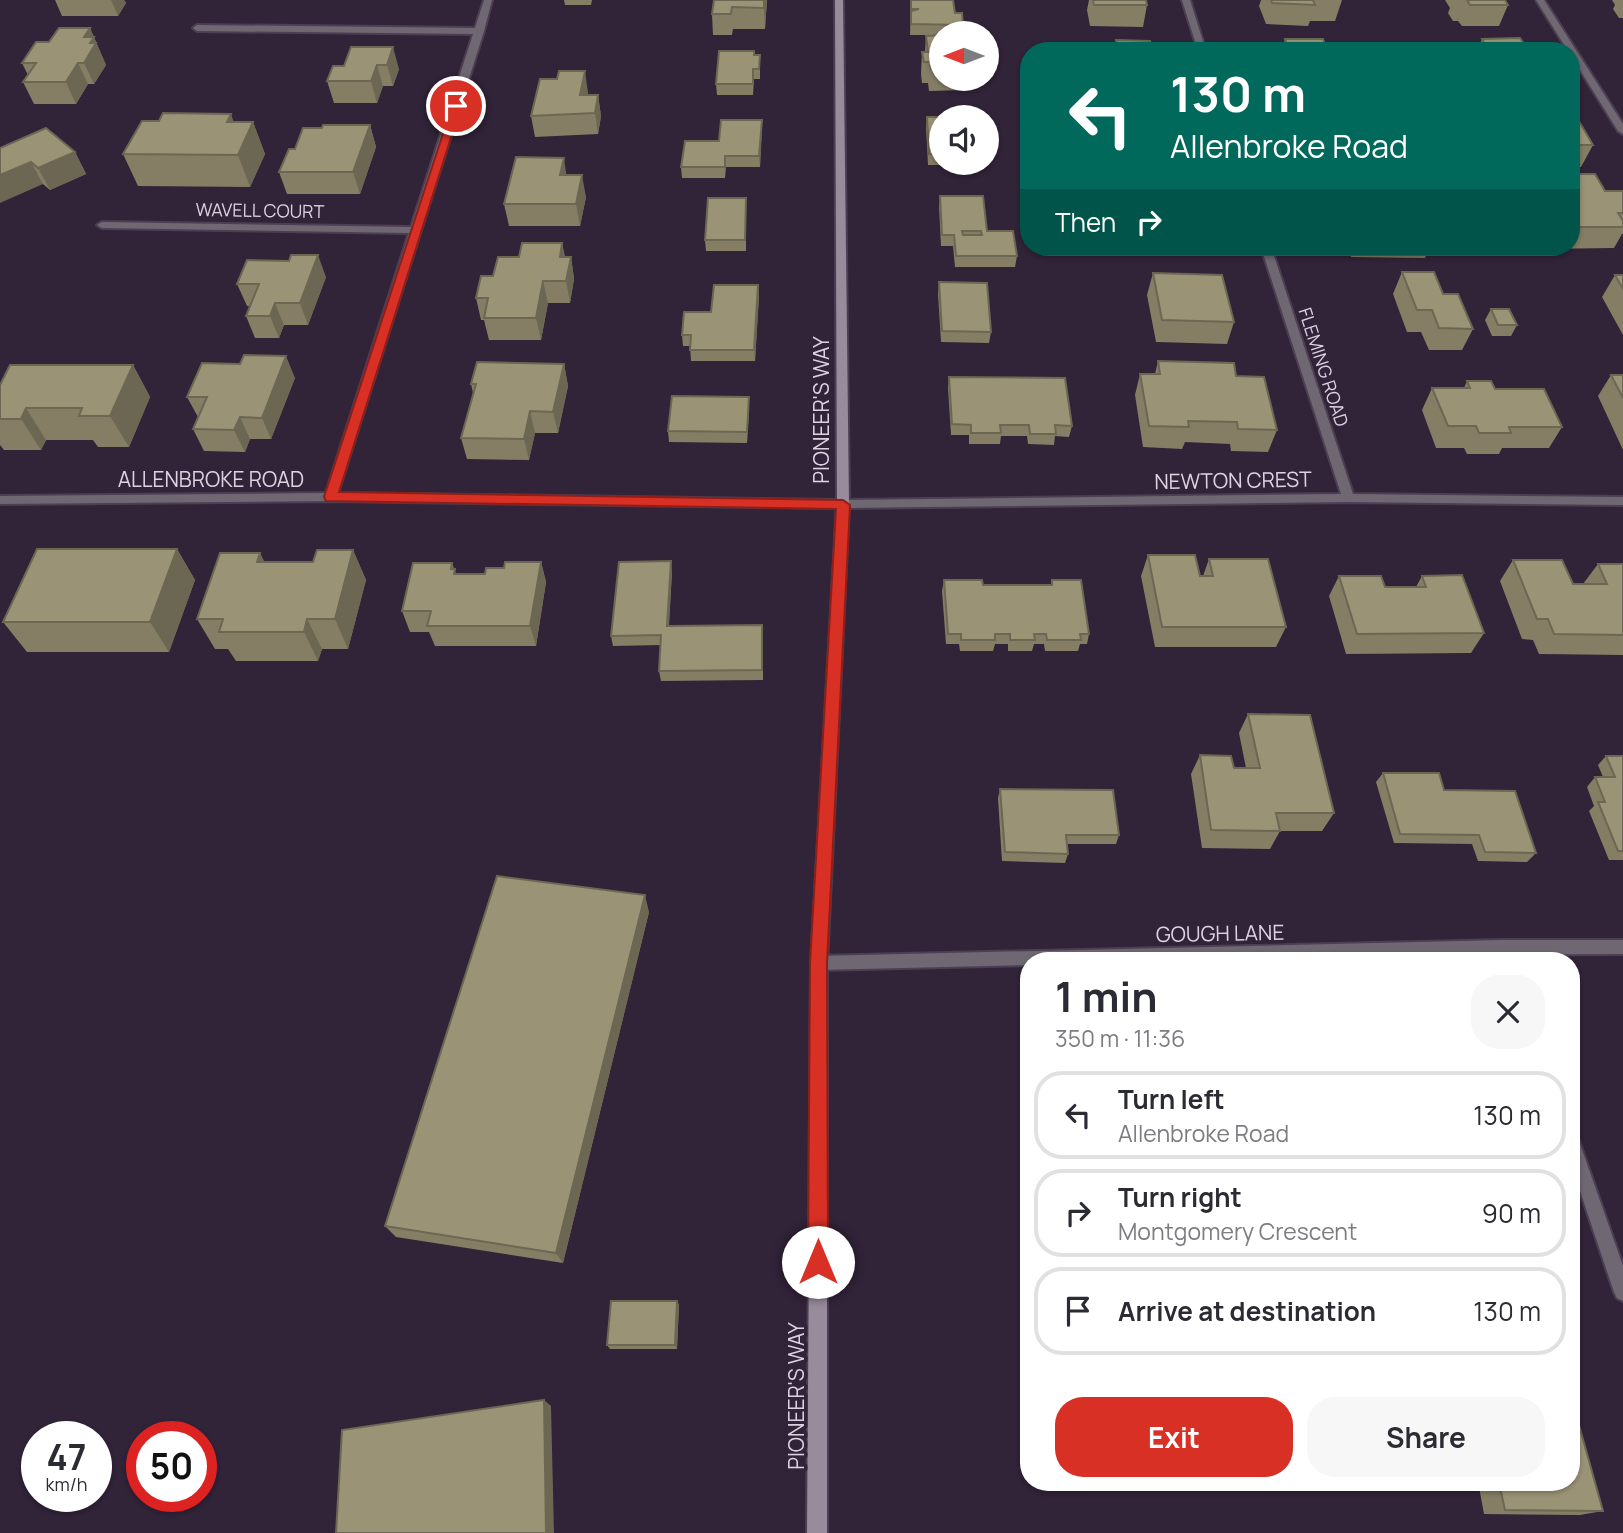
<!DOCTYPE html>
<meta charset="utf-8">
<style>
body{margin:0;font-family:Manrope,sans-serif;background:#f7f7f7;color:#2b2b33;height:100vh;display:flex;flex-direction:column;font-size:26px;white-space:nowrap}
*{box-sizing:border-box;margin:0}
p{font-size:23px;color:#7c7c81}
.icon{flex:none;width:38px;height:38px;fill:none;stroke:currentColor;stroke-width:2;stroke-linecap:round;stroke-linejoin:round}
.map{position:relative;flex:1;overflow:hidden}
.sheet{position:absolute;left:1020px;top:952px;width:560px;height:539px;display:flex;flex-direction:column;background:#fff;border-radius:28px;box-shadow:0 2px 5px #0004}
.sheet>*{flex:none}
.top-card{position:absolute;left:1020px;top:42px;width:560px;height:214px;border-radius:28px;box-shadow:0 2px 5px #0004;background:#00695c;color:#fff;overflow:hidden}
.needle{width:46px;rotate:270deg}
.fabs{position:absolute;left:929px;top:21px;display:grid;gap:14px}
.fabs a{display:grid;place-items:center;width:70px;height:70px;border-radius:50%;background:#fff;box-shadow:0 2px 5px #0004;font-size:35px}
.speed{position:absolute;left:21px;top:1421px;display:flex;gap:14px;font-size:35px;font-weight:700;text-align:center}
.speed>*{display:grid;place-content:center;width:91px;height:91px;border-radius:50%;background:#fff;box-shadow:0 2px 5px #0004;line-height:1}
.speed small{font-size:18px;font-weight:400}
.speed .limit{border:10px solid #d22;background:#fff;color:#111}
.pin{position:absolute;display:grid;place-items:center;width:60px;height:60px;color:#fff;margin:-30px;border:4px solid #fff;border-radius:50%;box-shadow:0 2px 7px #0007}
.me{position:absolute;width:77px;margin:-38px;rotate:0deg;stroke-linejoin:round;filter:drop-shadow(0 0 5px #0008)}
.turn{display:flex;align-items:center;gap:24px;height:147px;padding:0 35px;font-size:32px}
.turn .icon{width:91px;height:91px;stroke-width:2.5}
.turn b{display:block;font-size:49px;line-height:60px}
.then{display:flex;align-items:center;height:66px;padding:0 35px;background:#0003;gap:14px;font-size:26px}
.round{display:grid;place-items:center;flex:none;width:74px;height:74px;border-radius:28px;background:#f7f7f7}
.head{display:flex;align-items:center;justify-content:space-between;height:119px;padding:0 35px}
h1{font-size:42px;font-weight:700;line-height:52px}
.action{display:flex;gap:14px;margin-top:auto;padding:14px 35px}
.action a{flex:1;height:80px;border-radius:28px;background:#d93025;color:#fff;font-size:28px;font-weight:700;line-height:80px;text-align:center}
.action a+a{background:#f7f7f7;color:#2b2b33}
ul{padding:0;list-style:none}
li{display:flex;align-items:center;gap:21px;height:88px;margin:0 14px 10px;padding:0 21px;border:4px solid #e1e1e2;border-radius:28px}
li div{flex:1}
li b{display:block;font-size:26px}
li em{font-style:normal}
.map>svg:first-child{display:block}
.lines{fill:none;stroke-linecap:round;stroke-linejoin:round}
.street-casing{stroke:#4c3f53;stroke-width:4}
.secondary-casing{stroke:#4c3f53;stroke-width:4}
.street{fill:#6f6873;fill-rule:evenodd}
.secondary{fill:#978b9c;fill-rule:evenodd}
.wall{fill:#857e65}
.shaded-wall{fill:#6c6753}
.building{fill:#9b9376;stroke:#6c6753;stroke-width:2;fill-rule:evenodd}
.route{fill:#d93025;stroke:#8d1f18;stroke-width:2}
.labels{text-anchor:middle;dominant-baseline:central;stroke-width:7;stroke-linejoin:round;paint-order:stroke}
.far-street-label{font-size:18px;fill:#dcd3e1;stroke:#312338}
.street-label{font-size:21px;fill:#dcd3e1;stroke:#312338}
</style>
<div class="map">
<svg width="1623" height="1533" viewBox="0 0 1623 1533">
<rect width="100%" height="100%" fill="#312338"/>
<g class="lines">
<g class="street-casing">
<path id="street" d="M484,0H492L484,31L338,493L843,500L1341,494L1261,247H1271L1353,494L1623,497V505L1348,502L843,508L331,501L0,504V496L326,493L409,233L102,228L97,225L102,222L411,227L473,34L197,31L193,28L197,25L475,28Z
M1182,0H1190L1206,51H1198Z
M1536,0H1544L1623,124V134L1618,131L1572,57V51H1568Z
M1503,940H1623V954C1425,954 1227,961 1029,961V965L819,970L814,968L811,963L814,958L819,956Z
M1572,1136L1578,1138L1580,1144L1623,1266V1301L1617,1298L1614,1292L1572,1167Z"/>
</g>
<g class="secondary-casing">
<path id="secondary" d="M835,0H843L849,504L827,963V1533H807L811,963L837,504Z"/>
</g>
<use href="#street" class="street"/>
<use href="#secondary" class="secondary"/>
</g>
<path class="wall" d="M55,0H124L126,3L118,16H62Z
M564,0H592L591,5H565Z
M714,0H767L765,29H733L732,35H713L712,14Z
M911,0L955,13L963,25L962,33H942V35H910Z
M1089,0H1146L1147,5L1143,27L1090,26L1087,10Z
M1261,0H1342L1335,21H1310L1308,26L1266,24L1259,6Z
M1445,0H1505L1508,5L1499,26H1462L1458,21H1453L1448,13L1450,8Z
M1612,0H1623V18H1619L1613,9L1615,5Z
M90,28L106,65L94,84H88L76,104H34L23,82L28,75L22,63L49,42Z
M942,35V79H968L967,90L929,91L928,83H922L921,74L922,52H925L926,36Z
M1285,39L1328,51H1282Z
M1482,39L1529,51H1477Z
M1116,40L1153,51H1114Z
M351,47L399,69L393,86H383L377,103H334L327,81L344,66Z
M754,55H760V79H754L753,95H717L716,84Z
M588,93V95H598L601,116L598,134L535,137L531,116Z
M1572,111L1593,145L1581,167H1572Z
M927,117H942V163H967V165H928L926,128Z
M762,120L760,167H726L725,178H682L681,167L719,141Z
M234,122H253L265,154L250,187L138,186L123,154Z
M370,125L376,147L360,194H287L279,172L295,149L322,128Z
M0,148L75,152L86,174L50,190Z
M1572,174L1605,191H1623V234H1622L1614,248L1540,249L1539,247H1572Z
M566,175L586,197L580,226H509L504,204Z
M940,196L987,231L1017,256L1015,267H955L953,246H941L939,207Z
M746,209V251H706L705,240Z
M562,243L565,257H571L574,279L570,303H548L541,340H489L484,320H481L476,298L493,276L519,257Z
M1150,247H1197V248H1150Z
M1348,247H1430L1425,258L1351,257Z
M1402,272L1443,294L1473,329L1462,350H1429L1421,332H1407L1393,294Z
M1153,273L1234,322L1227,344L1156,342L1147,295Z
M1615,275H1623V335L1602,297Z
M326,277L308,325H284L279,338H255L246,316L250,306H247L237,284Z
M939,282L991,332L989,343L941,342L938,294Z
M758,285L759,296L755,361H691L690,346H683L682,335L711,312Z
M1491,309L1517,325L1511,336H1492L1485,320Z
M1158,361L1236,376L1277,430L1268,452L1231,451L1230,444L1185,442L1182,449L1143,447L1135,395L1140,374H1155Z
M564,364L568,386L558,433H535L529,460L467,459L461,438L473,393L471,384Z
M133,365L150,397L129,447H98L93,440H46L41,450H4L0,445V385Z
M1611,375H1623V450L1598,396Z
M949,377L1072,426L1069,437L1055,436L1054,445L1028,444L1027,436H1001L1000,444H969V435H951L948,388Z
M295,378L271,439H250L245,452L204,451L193,429L198,417L187,397Z
M1467,381L1495,389L1562,427L1549,448H1502L1499,454H1467L1464,448H1436L1422,410L1432,388H1464Z
M749,408L747,443L669,442L668,431Z
M177,549L195,580L169,652H27L3,622Z
M353,550L366,580L348,649H322L318,661H236L228,649H215L197,619L260,553L264,562H313Z
M1148,555L1200,576H1203L1209,559L1286,627L1276,647H1155L1141,576Z
M1513,560L1573,584H1583L1598,564H1623V655L1539,654L1533,640L1522,639L1500,581Z
M541,562L546,582L536,646H435L429,632H410L402,611L452,563L456,574H485L504,568Z
M672,572L669,626L763,635V680L661,681L659,671L661,645L613,646L611,636Z
M1339,576L1385,587H1416L1422,576L1484,633L1471,653L1346,654L1329,596Z
M944,580L983,585H1051L1052,580L1089,634L1087,644H1080L1078,651H1045L1044,644H1034L1032,651H1008V644H995L993,651H960L959,644H946L942,591Z
M1248,714L1334,813L1322,831H1280L1270,849L1202,848L1191,774L1200,755L1234,768H1246L1239,733Z
M1606,756H1623V860H1609L1589,811L1594,806L1587,787L1595,777H1603L1598,765Z
M1383,773L1444,790L1536,853L1527,862L1478,861L1472,844L1394,843L1376,782Z
M1000,789L1119,835L1116,844H1067L1068,854L1065,863L1002,861L998,798Z
M649,912L563,1263L396,1237L385,1226Z
M677,1301L679,1305L677,1349H610L607,1345Z
M1452,1482H1572L1603,1511L1580,1515L1484,1514L1479,1487H1454Z"/>
<path class="shaded-wall" d="M111,0H124L126,3L118,16Z
M764,0H767L765,29L764,8Z
M90,28L106,65L94,84L84,63V37Z
M393,47L399,69L393,86L387,65Z
M78,63L88,84L76,104L66,82Z
M377,65L383,86L377,103L371,81Z
M585,71L588,93L584,113L580,95Z
M598,95L601,116L598,134L595,113Z
M231,114L242,145L253,122L265,154L250,187L238,155L227,122Z
M762,120V131L760,167L759,156Z
M370,125L376,147L360,194L353,172Z
M75,152L86,174L50,190L38,168Z
M564,158L567,180L560,175Z
M31,162L43,184L0,203V175Z
M582,175L586,197L580,226L576,204Z
M562,243L566,265L560,257Z
M318,255L326,277L308,325L300,303Z
M571,257L574,279L570,303L566,281Z
M543,281L548,303L541,340L536,318Z
M758,285L759,296L755,361L754,350Z
M275,303L284,325L279,338L270,316Z
M286,356L295,378L271,439L262,418Z
M564,364L568,386L558,433L553,412Z
M133,365L150,397L129,447L110,416Z
M749,397V408L747,443V432Z
M26,408L46,440L41,450L21,419Z
M530,411L535,433L529,460L524,439Z
M240,417L250,439L245,452L234,430Z
M177,549L195,580L169,652L150,622Z
M353,550L366,580L348,649L335,619Z
M260,553L275,583L257,562Z
M671,561L672,572L668,636L667,626Z
M541,562L546,582L536,646L530,626Z
M307,619L322,649L318,661L304,632Z
M645,895L649,912L563,1263L556,1253Z
M677,1301L679,1305L677,1349L675,1345Z
M544,1400L551,1406L554,1533H546Z"/>
<path class="building" d="M714,0H764V8L732,7L731,14H712Z
M911,0H953L955,13H962L963,25L911,24V11L919,9H911Z
M1093,0H1146L1147,5H1094Z
M1271,0H1313L1315,5L1272,3Z
M1467,0H1505L1508,5H1470Z
M59,28H90L84,37H94L90,43H96L84,63H78L66,82H23L36,63H22L36,42H49Z
M942,35V69H931L930,62H924L922,52H928L926,36Z
M1520,38L1529,51H1489L1482,39Z
M1285,39H1323L1328,51H1285L1284,49H1289Z
M1116,40L1150,41L1153,51H1119Z
M351,47H393L387,65H377L371,81H327L333,66H344Z
M719,51H754V55H760L759,69H753V84H716Z
M559,71H585L580,95H598L595,113L531,116L540,79H557Z
M1572,111H1573L1593,145H1572Z
M163,113L231,114L227,122H253L238,155L123,154L142,121H159Z
M927,117H945H942V154H929Z
M721,120H762L759,156H725V167H681L685,141H719Z
M323,125H370L353,172H279L289,149H295L303,128H322Z
M46,128L75,152L38,168L31,162L0,175V148Z
M516,157L564,158L560,175H582L576,204H504Z
M1572,174H1595L1605,191H1623V213H1618L1623,221V227H1572Z
M940,196H983L987,231H1013L1017,256H956L954,235H942ZM962,231H981L982,235H963Z
M708,198H746L745,240H705Z
M522,243H562L560,257H571L566,281H543L536,318H484L488,298H476L481,276H493L498,257H519Z
M291,255H318L300,303H275L270,316H246L259,284H237L247,260L289,261Z
M1402,272H1434L1443,294H1458L1473,329L1439,328L1432,310H1417Z
M1153,273L1222,275L1234,322L1162,320Z
M1615,275H1623V289Z
M939,282L987,283L991,332L942,331Z
M714,285H758L754,350H690L691,335H682L684,312H711Z
M1491,309H1509L1517,325H1498Z
M244,355L286,356L262,418L240,417L234,430L193,429L207,397H187L202,363L240,364Z
M1158,361L1234,363L1236,376L1264,377L1277,430L1238,429L1237,422L1188,421L1189,427L1149,426L1140,374H1160Z
M477,362L564,364L553,412L530,411L524,439L461,438L476,384H471Z
M10,365H133L110,416H79L82,408H26L21,419H0V385Z
M1611,375H1623V398Z
M949,377L1065,378L1072,426L1055,425L1056,434H1030L1029,425H1000L1001,433H971V425L952,424Z
M1467,381H1491L1495,389H1544L1562,427H1509L1511,433H1479L1476,426H1448L1432,388H1470Z
M672,396L749,397L747,432L668,431Z
M37,549H177L150,622H3Z
M317,550H353L335,619H307L304,632H219L223,619H197L220,553H260L257,562H313Z
M1148,555H1195L1200,576H1213L1209,559H1268L1286,627H1162Z
M1513,560H1562L1573,584H1607L1598,564H1623V635L1554,634L1548,619H1537Z
M671,561L667,626L762,625V670L659,671L661,635L611,636L619,562Z
M505,562H541L530,626H427L431,611H402L413,563H452L451,569H455L454,574H485L486,568H504Z
M1462,575L1484,633L1357,634L1339,576H1381L1385,587H1426L1422,576Z
M944,580H982L983,585H1052V580H1081L1089,634H1080L1081,640H1047L1046,634H1034L1035,640H1010V634H995V640H961V634H948Z
M1248,714L1310,715L1334,813H1276L1280,831L1211,830L1200,755L1231,756L1234,768H1260Z
M1606,756H1623V851H1618L1598,802H1605L1595,777H1615Z
M1383,773H1439L1444,790L1515,791L1536,853L1485,852L1479,835L1400,834Z
M1000,789L1113,790L1119,835H1066L1068,854L1005,852Z
M497,876L645,895L556,1253L385,1226Z
M611,1301H677L675,1345H607Z
M544,1400L546,1533H336L342,1430Z
M1572,1400L1603,1511L1505,1510L1499,1483L1473,1482H1572Z"/>
<path class="route" d="M453,103L461,106L339,492L843,500L850,505L827,963L828,1262L825,1269L818,1272L811,1269L808,1262L810,963L836,509L326,501L324,497Z"/>
<g class="labels">
<g class="far-street-label">
<text transform="translate(260 210) rotate(1)">WAVELL COURT</text>
<text transform="translate(1324 367) rotate(72)">FLEMING ROAD</text>
</g>
<g class="street-label">
<text transform="translate(821 410) rotate(-90)">PIONEER'S WAY</text>
<text x="211" y="479">ALLENBROKE ROAD</text>
<text transform="translate(1233 480) rotate(-1)">NEWTON CREST</text>
<text transform="translate(1220 933) rotate(-1)">GOUGH LANE</text>
<text transform="translate(796 1396) rotate(-90)">PIONEER'S WAY</text>
</g>
</g>
</svg>
<div class="fabs">
<a><svg class="needle" viewBox="-14 -14 28 28"><path d="M0-13l5 13h-10z" fill="#e53935"/><path d="M0 13l5-13h-10z" fill="#7c7c81"/></svg></a>
<a><svg class="icon" aria-label="sound" viewBox="0 0 24 24"><path d="M4 9h4l5-4v14l-5-4H4zM17 9q2 3 0 6"/></svg></a>
</div>
<div class="speed"><div>47<small>km/h</small></div><div class="limit">50</div></div>
<div class="pin" style="left:456px;top:106px;background:#d93025"><svg class="icon" aria-label="arrive" viewBox="0 0 24 24"><path d="M6 21V4h12l-3 4 3 4H6"/></svg></div>
<svg class="me" style="left:818px;top:1262px" viewBox="-20 -20 40 40"><circle r="19" fill="#fff"/><path d="M0-13L10 11 0 6-10 11z" fill="#d93025"/></svg>
<div class="top-card">
<div class="turn"><svg class="icon" aria-label="left" viewBox="0 0 24 24"><path d="M17 20v-9H6M10 6l-5 5 5 5"/></svg><div><b>130 m</b>Allenbroke Road</div></div>
<div class="then">Then<svg class="icon" aria-label="right" viewBox="0 0 24 24"><path d="M7 20v-9h11M14 6l5 5-5 5"/></svg></div>
</div>
<section class="sheet">
<div class="head"><div><h1>1 min</h1><p>350 m · 11:36</p></div><a class="round"><svg class="icon" aria-label="close" viewBox="0 0 24 24"><path d="M6 6l12 12M18 6L6 18"/></svg></a></div>
<ul>
<li><svg class="icon" aria-label="left" viewBox="0 0 24 24"><path d="M17 20v-9H6M10 6l-5 5 5 5"/></svg><div><b>Turn left</b><p>Allenbroke Road</p></div><em>130 m</em></li>
<li><svg class="icon" aria-label="right" viewBox="0 0 24 24"><path d="M7 20v-9h11M14 6l5 5-5 5"/></svg><div><b>Turn right</b><p>Montgomery Crescent</p></div><em>90 m</em></li>
<li><svg class="icon" aria-label="arrive" viewBox="0 0 24 24"><path d="M6 21V4h12l-3 4 3 4H6"/></svg><div><b>Arrive at destination</b></div><em>130 m</em></li>
</ul>
<div class="action"><a>Exit</a><a>Share</a></div>
</section>
</div>
